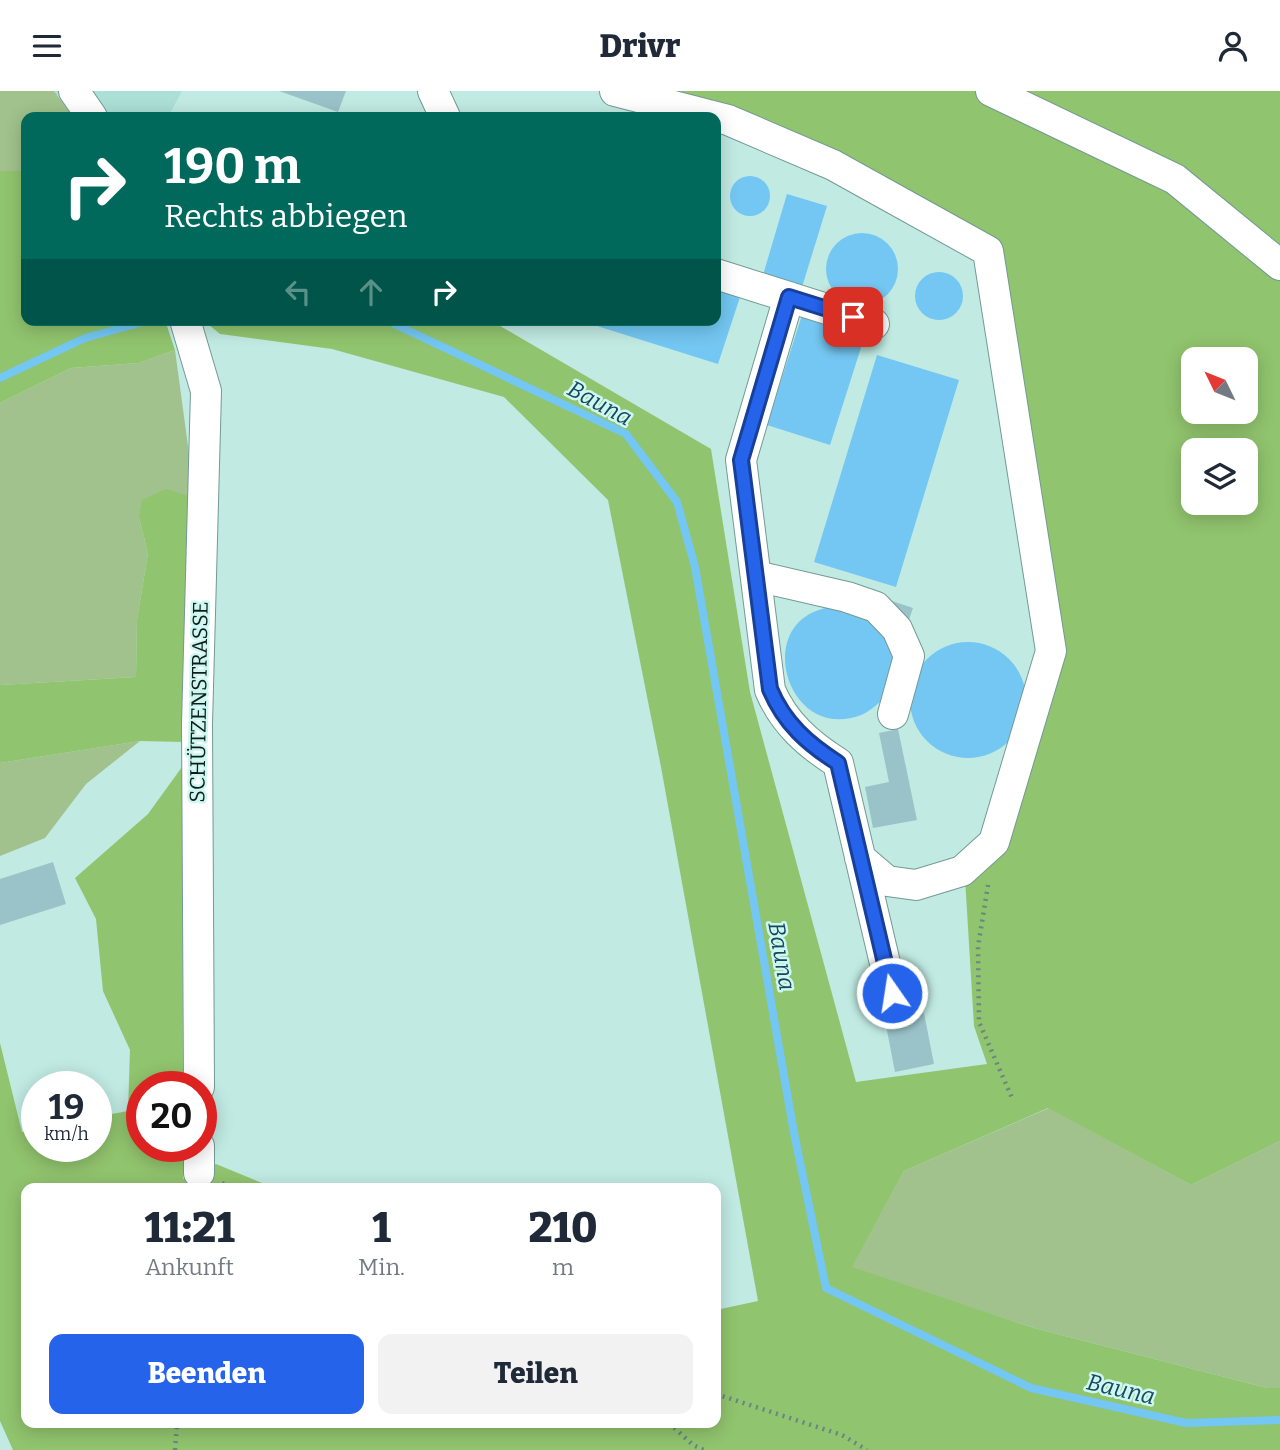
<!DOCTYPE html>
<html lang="de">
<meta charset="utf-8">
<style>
body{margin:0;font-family:Bitter,serif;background:#f2f2f3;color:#1f2937;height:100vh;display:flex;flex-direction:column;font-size:26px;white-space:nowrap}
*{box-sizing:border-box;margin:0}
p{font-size:23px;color:#747a83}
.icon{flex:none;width:38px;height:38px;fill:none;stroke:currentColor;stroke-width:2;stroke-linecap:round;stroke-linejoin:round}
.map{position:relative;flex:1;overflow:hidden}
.sheet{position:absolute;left:21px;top:1092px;width:700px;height:245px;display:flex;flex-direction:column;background:#fff;border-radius:14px;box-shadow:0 4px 18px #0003}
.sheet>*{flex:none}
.guide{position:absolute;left:21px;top:21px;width:700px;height:214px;border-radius:14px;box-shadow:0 4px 18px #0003;background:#00695c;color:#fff;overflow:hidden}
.needle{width:46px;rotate:313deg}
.buttons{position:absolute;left:1181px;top:256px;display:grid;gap:14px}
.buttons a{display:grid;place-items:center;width:77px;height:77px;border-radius:14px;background:#fff;box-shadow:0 4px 18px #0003;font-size:35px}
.speed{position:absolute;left:21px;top:980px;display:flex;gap:14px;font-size:35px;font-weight:700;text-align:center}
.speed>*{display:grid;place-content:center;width:91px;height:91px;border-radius:50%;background:#fff;box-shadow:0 4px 18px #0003;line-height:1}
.speed small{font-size:18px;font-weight:400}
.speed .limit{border:10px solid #d22;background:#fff;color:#111}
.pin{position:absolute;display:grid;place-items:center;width:60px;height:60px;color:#fff;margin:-30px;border-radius:14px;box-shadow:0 4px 10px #0006}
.me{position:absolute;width:77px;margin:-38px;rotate:347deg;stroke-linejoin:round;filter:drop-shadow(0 0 5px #0008)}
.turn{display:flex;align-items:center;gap:24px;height:147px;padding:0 28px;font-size:32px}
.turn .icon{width:91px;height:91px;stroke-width:2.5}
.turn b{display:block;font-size:49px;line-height:60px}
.lanes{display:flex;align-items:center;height:66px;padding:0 28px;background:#0003;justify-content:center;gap:35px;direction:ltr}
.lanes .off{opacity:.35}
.eta{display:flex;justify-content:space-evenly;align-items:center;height:119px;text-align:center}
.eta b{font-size:42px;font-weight:800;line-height:49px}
.button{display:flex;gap:14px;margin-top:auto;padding:14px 28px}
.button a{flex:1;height:80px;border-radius:14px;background:#2563eb;color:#fff;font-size:28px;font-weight:800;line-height:80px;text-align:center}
.button a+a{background:#f2f2f3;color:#1f2937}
header{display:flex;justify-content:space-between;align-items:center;height:91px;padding:0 28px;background:#fff;font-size:32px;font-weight:800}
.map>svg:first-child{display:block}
.built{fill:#acdfd6}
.green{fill:#a1c28c}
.forest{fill:#91c46e;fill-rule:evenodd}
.water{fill:#73c7f2}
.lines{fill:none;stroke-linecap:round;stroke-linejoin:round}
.stream{stroke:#73c7f2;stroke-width:8}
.building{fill:#9ac3c9}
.minor-casing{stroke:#739a94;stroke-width:32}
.path{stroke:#698681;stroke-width:4.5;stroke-dasharray:2 5;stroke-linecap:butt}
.minor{stroke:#fff;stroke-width:30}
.route-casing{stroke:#184099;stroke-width:18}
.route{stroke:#2563eb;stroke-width:12}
.labels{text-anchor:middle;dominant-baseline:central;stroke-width:5;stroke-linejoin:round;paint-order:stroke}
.street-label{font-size:21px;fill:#0d1d1b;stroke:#cdf7f0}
.water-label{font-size:23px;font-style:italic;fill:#17475d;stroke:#cdf7f0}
</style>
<header><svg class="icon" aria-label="menu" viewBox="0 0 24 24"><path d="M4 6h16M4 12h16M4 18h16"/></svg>Drivr<svg class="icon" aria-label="person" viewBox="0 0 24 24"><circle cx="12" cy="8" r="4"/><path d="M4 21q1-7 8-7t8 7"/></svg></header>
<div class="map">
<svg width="1280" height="1359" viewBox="0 0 1280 1359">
<rect width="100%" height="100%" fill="#c0eae2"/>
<path class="built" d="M54,0H182L168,26H73Z"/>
<path class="green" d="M0,0H54L73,26H26V80H0Z
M175,259L195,407L139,427L148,462L137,529L136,586L0,594V312L71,277L139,272Z
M140,650L86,693L45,747L0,765V672Z
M1049,1017L1191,1094L1280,1050V1297H1267L1034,1237L851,1177L904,1080Z"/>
<path class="forest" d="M624,0H1280V1050L1191,1094L1048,1017L904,1080L852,1176L1034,1237L1267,1297H1280V1359H13L0,1330V952L22,1041L37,1039V1055H96V1026L128,1020L130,959L103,900L96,828L75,787L148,723L182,676L183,996H142V1055H183V1088L216,1073L274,1097H26V1332H716V1219L758,1210L661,676L608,409L504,306L332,258L220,243L203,229H490L711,358L750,601L856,991L987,973L974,935L965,787L985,769L1044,559L982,164L832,78ZM1194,268H1246V320H1194ZM1194,359H1246V411H1194Z
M0,80H26V229H165L175,259L139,272L71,277L0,312Z
M166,398L195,407L185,651L140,650L0,672V594L136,586L137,529L148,462L139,427L142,409Z"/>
<path class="water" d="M730 105a20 20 0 1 1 40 0a20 20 0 1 1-40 0Z
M787,103L827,115L802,196L763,184Z
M826 178a36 36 0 1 1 72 0a36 36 0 1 1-72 0Z
M915 205a24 24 0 1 1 48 0a24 24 0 1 1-48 0Z
M716,199L740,206L718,273L578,229H716Z
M802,224L865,244L830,354L767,334Z
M877,264L959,289L896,496L814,471Z
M848,514L863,519L897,559L883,609C877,613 869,621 861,624C789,652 753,537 822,518C830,515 840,515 848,514Z
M910 609a58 58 0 1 1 116 0a58 58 0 1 1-116 0Z"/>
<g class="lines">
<path class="stream" d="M386,229L626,343L677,411L695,476L794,1042L826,1197L1031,1297L1186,1332L1280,1329
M0,287L85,247L150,229"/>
</g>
<path class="building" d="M279,0H346L338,21Z
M892,510L913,517L907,534L887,527Z
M898,638L917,729L873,737L865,696L889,691L879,642Z
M53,771L66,813L0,834V788Z
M923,917L934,973L895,981L884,924Z"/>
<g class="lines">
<g class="minor-casing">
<path id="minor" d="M74,0L92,26
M433,0L445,26
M615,0L728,29L833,74L988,160L1051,560L994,751L962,780L916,794L887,790L860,767
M991,0L1175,88L1280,174
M716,183L874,233
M789,206L741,369L770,599C784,632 808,653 838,672L892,902
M185,229L206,300L197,633L199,996
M756,485L847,506L876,516L897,538L909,565L893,623
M199,1055V1082"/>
</g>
<path class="path" d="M988,794L978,856L979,931L1012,1007
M222,1092L233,1097
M716,1303L842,1344L867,1359
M669,1332L693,1354L704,1359
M175,1359L177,1332"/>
<use href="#minor" class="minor"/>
</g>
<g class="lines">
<g class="route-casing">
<path id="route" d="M853,226L789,206L741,369L770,598C784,632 808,653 838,672L892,902"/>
</g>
<use href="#route" class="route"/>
</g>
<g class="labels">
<g class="street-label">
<text transform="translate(199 611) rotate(-89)">SCHÜTZENSTRASSE</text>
</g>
<g class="water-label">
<text transform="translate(600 312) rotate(28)">Bauna</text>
<text transform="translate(782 865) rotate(80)">Bauna</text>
<text transform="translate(1121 1298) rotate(13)">Bauna</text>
</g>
</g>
</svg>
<div class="buttons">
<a><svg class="needle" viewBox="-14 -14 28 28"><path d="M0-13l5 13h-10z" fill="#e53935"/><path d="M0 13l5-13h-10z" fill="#747a83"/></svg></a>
<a><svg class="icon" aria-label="layers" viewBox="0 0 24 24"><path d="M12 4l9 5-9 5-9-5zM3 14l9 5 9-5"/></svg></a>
</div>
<div class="speed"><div>19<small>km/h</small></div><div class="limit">20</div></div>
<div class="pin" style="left:853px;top:226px;background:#d93025"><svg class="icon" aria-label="arrive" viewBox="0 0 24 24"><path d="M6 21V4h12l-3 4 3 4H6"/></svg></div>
<svg class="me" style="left:892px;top:902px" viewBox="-20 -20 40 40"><circle r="17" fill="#2563eb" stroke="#fff" stroke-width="3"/><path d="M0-11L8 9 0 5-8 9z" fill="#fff"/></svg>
<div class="guide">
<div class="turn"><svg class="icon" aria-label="right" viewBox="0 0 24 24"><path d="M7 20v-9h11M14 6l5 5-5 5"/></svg><div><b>190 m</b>Rechts abbiegen</div></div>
<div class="lanes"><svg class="icon off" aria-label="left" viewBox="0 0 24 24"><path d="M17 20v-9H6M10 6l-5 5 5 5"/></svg><svg class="icon off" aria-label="ahead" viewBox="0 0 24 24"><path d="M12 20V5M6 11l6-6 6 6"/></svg><svg class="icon" aria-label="right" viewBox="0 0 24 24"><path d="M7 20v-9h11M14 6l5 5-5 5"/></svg></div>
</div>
<section class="sheet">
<div class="eta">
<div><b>11:21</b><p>Ankunft</p></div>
<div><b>1</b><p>Min.</p></div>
<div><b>210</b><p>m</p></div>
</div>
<div class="button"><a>Beenden</a><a>Teilen</a></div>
</section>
</div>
